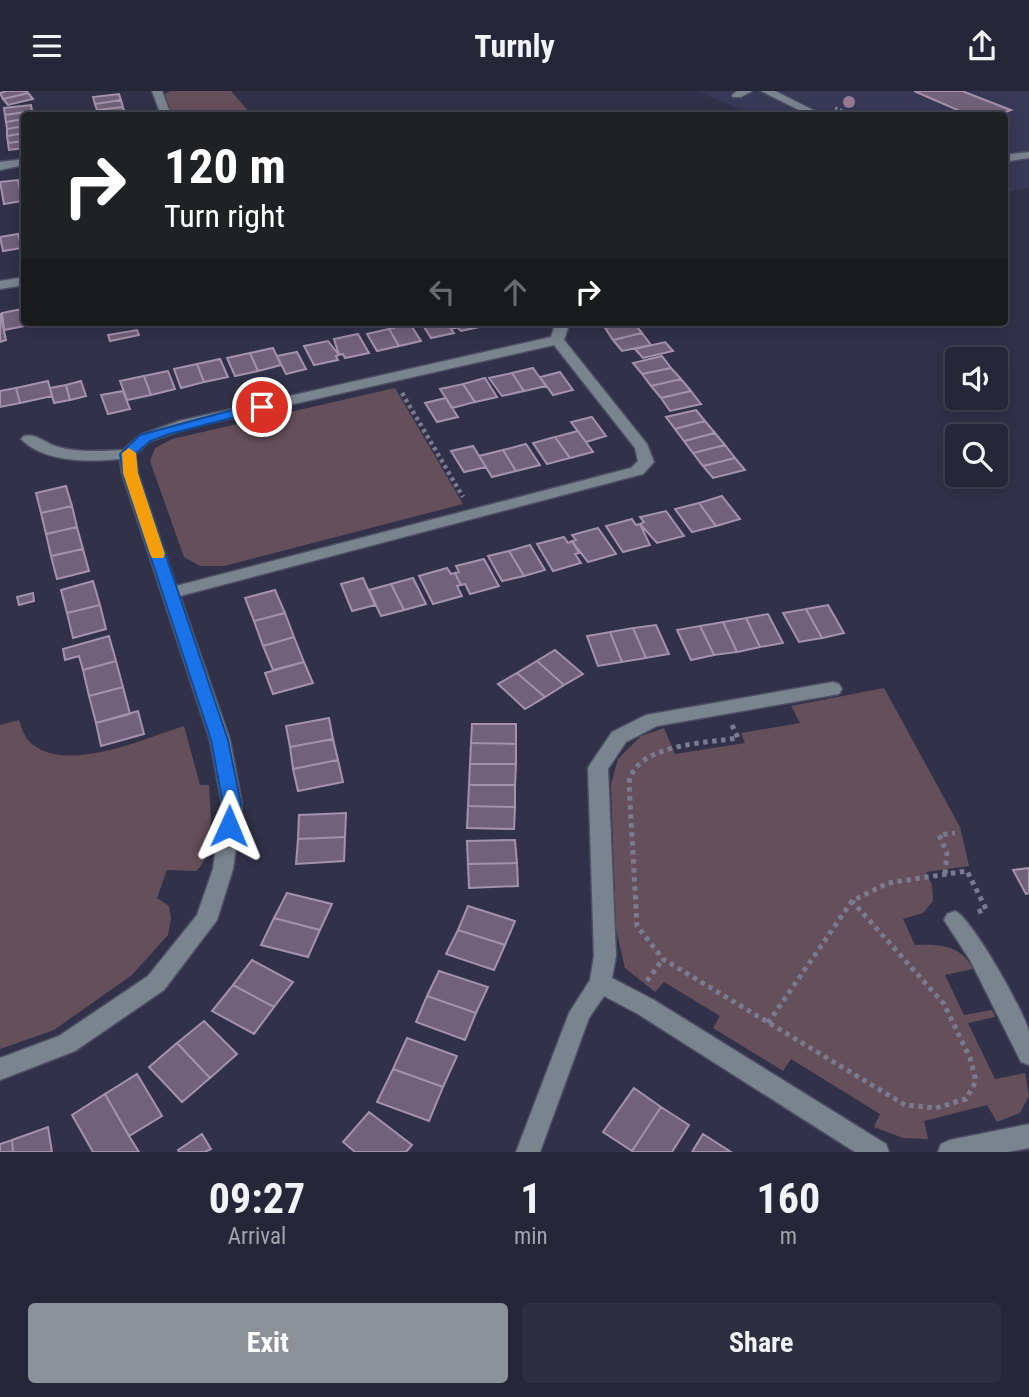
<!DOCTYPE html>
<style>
body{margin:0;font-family:"Roboto Condensed",sans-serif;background:#2d2e3f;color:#f1f3f6;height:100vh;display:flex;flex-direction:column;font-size:26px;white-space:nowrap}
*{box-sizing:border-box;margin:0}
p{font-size:23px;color:#a3a5ad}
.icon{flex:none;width:38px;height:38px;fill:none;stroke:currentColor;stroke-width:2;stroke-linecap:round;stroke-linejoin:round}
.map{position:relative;height:1061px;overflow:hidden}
.panel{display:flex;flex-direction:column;background:#252637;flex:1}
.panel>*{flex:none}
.top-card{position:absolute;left:21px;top:21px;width:987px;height:214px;border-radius:7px;box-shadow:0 4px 18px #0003,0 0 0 2px #424352;background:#202124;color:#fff;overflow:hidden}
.controls{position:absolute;left:945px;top:256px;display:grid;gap:14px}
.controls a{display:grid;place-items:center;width:63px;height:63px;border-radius:7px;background:#252637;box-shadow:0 4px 18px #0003,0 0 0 2px #424352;font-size:35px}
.pin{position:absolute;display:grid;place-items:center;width:60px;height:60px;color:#fff;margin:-30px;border:4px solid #fff;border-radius:50%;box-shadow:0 2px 7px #0007}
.me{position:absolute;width:77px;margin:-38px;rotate:1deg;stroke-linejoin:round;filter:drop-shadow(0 0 5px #0008)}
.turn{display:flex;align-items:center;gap:24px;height:147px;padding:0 28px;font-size:32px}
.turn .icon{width:91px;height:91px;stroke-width:2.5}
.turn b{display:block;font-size:49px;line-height:60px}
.lanes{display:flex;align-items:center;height:66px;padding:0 28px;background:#0003;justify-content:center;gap:35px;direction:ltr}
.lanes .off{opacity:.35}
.eta{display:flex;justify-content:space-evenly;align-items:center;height:119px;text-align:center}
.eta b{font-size:42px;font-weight:700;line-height:49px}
.action{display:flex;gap:14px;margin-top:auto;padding:14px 28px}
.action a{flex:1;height:80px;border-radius:7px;background:#8c9099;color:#fff;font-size:28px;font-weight:700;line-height:80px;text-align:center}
.action a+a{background:#2d2e3f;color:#f1f3f6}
header{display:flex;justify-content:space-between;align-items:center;height:91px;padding:0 28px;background:#252637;font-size:32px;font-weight:700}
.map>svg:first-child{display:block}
.built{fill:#383957}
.green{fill:#654f5a}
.building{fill:#72617a;stroke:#a492ac;stroke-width:2}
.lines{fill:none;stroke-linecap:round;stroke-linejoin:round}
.minor-casing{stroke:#4e4f65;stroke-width:3}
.path-far2{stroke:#7a7b8f;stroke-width:3.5;stroke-dasharray:2.5 2.5;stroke-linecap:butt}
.path-far1{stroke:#7a7b8f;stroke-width:4.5;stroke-dasharray:3.5 3.5;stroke-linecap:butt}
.path{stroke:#7a7b8f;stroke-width:5;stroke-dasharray:4.5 4.5;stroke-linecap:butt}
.minor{fill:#7a848f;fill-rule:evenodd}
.tree{fill:#987a93}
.route{fill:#1a73e8;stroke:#114b97;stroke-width:2}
.slow{fill:#f59e0b}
</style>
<header><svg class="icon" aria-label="menu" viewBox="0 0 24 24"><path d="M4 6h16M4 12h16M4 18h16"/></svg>Turnly<svg class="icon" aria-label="share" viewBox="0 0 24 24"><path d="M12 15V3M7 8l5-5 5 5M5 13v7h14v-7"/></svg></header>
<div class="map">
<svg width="1029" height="1061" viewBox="0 0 1029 1061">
<rect width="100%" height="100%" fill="#313249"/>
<path class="built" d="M697,0H1029V97L1005,101L1004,24H753Z"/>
<path class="green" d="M170,0H231L252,24H172L165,3Z
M395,297L463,413L224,475H200L184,466L150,370L155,357L172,348Z
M884,597L960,736L969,775L926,781L932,794L933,810L923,822L903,828L915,854C940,853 961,854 973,878L945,884L964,924L992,919L995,926L968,932L995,988L1025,982L1029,1005L1020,1022L997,1031L987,1014L924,1030L928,1048L903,1047L874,1036L880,1023L791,968L783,980L713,937L720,925L664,891L655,901L625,877L616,838L611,693L618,668L641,645L664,637L675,663L745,652L741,642L800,632L791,615Z
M19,629C21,635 24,645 28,649C61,686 145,647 184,635L200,694H209C210,720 217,762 196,780L167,779L157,807L169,815L171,827L168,844L132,884L54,939L0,958V634Z"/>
<path class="building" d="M7,0H27L28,2L3,8L0,2Z
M914,0H962L1011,19L998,24H969Z
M28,2L33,8L8,14L3,8Z
M119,3L121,9L95,13L93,6Z
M121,9L123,16L97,19L95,13Z
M31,14L32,20L5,24L4,17Z
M123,16L125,22L98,24L97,19Z
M32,20L33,24H24V28L6,31L5,24Z
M24,28V35L7,38L6,31Z
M24,35V42L7,45V38Z
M24,42V50L8,52L7,45Z
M24,50V57L9,59L8,52Z
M18,89L22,110L4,113L0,91Z
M18,143L22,157L3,160L0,146Z
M22,218L25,235L4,239L2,222Z
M0,222L6,249L0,251Z
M391,231H409L421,250L399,255L389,238L394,237Z
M421,231H451L455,237L451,238L454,242L431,247Z
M451,231H481L484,235L461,240Z
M600,231H633L605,237Z
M633,231L642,242L613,249L605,237Z
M389,238L399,255L377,260L367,243Z
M137,239L139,244L110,250L108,244Z
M642,242L651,254L622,260L613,249Z
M358,243L369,262L345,267L343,263L339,264L334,248Z
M328,250L339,264L336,265L338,269L314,274L304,255Z
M665,251L673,260L643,267L635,258Z
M273,257L281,274L258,280L250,262Z
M297,261L306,278L286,283L277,265Z
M250,262L258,280L235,285L227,267Z
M662,265L671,277L642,283L633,272Z
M220,268L228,286L204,291L197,273Z
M197,273L204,291L181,297L174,278Z
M533,277L546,295L524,300L512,282Z
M671,277L681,288L651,295L642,283Z
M168,280L175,298L151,304L144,285Z
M560,281L573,299L553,304L540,286Z
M512,282L524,300L502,305L489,287Z
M144,285L151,304L127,309L120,290Z
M485,287L497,306L475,311L463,293Z
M681,288L691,300L661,307L651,295Z
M48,290L52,305L20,312L16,297Z
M81,290L86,305L70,309L66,294Z
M463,293L475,311L452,317L440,298Z
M66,294L70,309L54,312L50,297Z
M16,297L20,312L0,316V300Z
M123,300L130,318L108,323L101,304Z
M691,300L701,313L670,320L661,307Z
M446,307L458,326L437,331L425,312Z
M696,319L705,330L675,338L666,326Z
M592,326L606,345L586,351L571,331Z
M705,330L715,342L684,350L675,338Z
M578,340L593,361L570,367L555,346Z
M715,342L725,354L693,362L684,350Z
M555,346L570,367L547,373L533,352Z
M526,353L540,374L516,380L503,359Z
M725,354L735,367L703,375L693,362Z
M473,355L486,376L464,381L451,360Z
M503,359L516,380L492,386L479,365Z
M735,367L745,379L713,387L703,375Z
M66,395L72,415L41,422L36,402Z
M722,405L740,428L716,435L699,412Z
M699,412L716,435L692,441L675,418Z
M72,415L77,436L46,443L41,422Z
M666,420L684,445L657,452L640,433L644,431L640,426Z
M632,428L636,434L640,433L650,454L623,461L606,435Z
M77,436L83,458L51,465L46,443Z
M598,437L616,463L588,471L572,450L576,449L572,444Z
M564,446L568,452L572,450L579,462L575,463L581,472L553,480L537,453Z
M530,454L545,479L524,485L509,460Z
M83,458L89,480L57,488L51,465Z
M509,460L524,485L502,490L488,465Z
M484,468L499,495L470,503L465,493L461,494L455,482L459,481L456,475Z
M447,477L451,483L455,482L461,494L457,495L462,505L433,513L419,485Z
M363,487L375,514L352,520L341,493Z
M413,487L426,513L404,519L391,493Z
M93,490L100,514L67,522L61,499Z
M391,493L404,519L381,525L369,499Z
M275,499L285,522L254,530L245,507Z
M33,502L34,510L19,514L17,506Z
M100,514L106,538L73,547L67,522Z
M828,514L844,542L822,547L806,518Z
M806,518L822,547L799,551L783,522Z
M285,522L294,546L263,555L254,530Z
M768,523L783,552L760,556L746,527Z
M746,527L760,556L737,561L723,531Z
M723,531L737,561L714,564L700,535Z
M656,534L669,563L646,567L633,537Z
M700,535L714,564L691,569L677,539Z
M633,537L646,567L622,571L610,541Z
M610,541L622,571L598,575L587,545Z
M109,545L116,570L83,579L79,565L65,569L63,558Z
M294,546L304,571L273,579L263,555Z
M555,559L583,583L564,594L537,570Z
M116,570L123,596L89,605L83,579Z
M537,570L564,594L545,606L517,582Z
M304,571L313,592L273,603L265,582Z
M517,582L545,606L525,618L498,593Z
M123,596L130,623L96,632L89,605Z
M138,620L144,643L101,655L96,632Z
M329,627L333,648L290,656L286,635Z
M472,633H516V653L471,652Z
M333,648L338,669L293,678L290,656Z
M471,652L516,653V673H470Z
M338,669L343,691L298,700L293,678Z
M470,673H516L515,694H469Z
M469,694H515V716L468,715Z
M468,715L515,716L514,738L467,737Z
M346,722L345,746L298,748L299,724Z
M345,746L344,770L296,773L298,748Z
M515,749L517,772L468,773L467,750Z
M517,772L518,795L469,797L468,773Z
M1029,777V802L1026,803L1013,779Z
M287,802L332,813L320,839L274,827Z
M468,815L515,830L505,854L458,839Z
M274,827L320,839L308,866L261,854Z
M458,839L505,854L494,879L446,863Z
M252,869L293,891L274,916L233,894Z
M439,880L488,896L476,922L427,905Z
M233,894L274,916L254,943L212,920Z
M427,905L476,922L465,949L416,931Z
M204,930L237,963L210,987L177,952Z
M407,947L457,965L443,996L393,978Z
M177,952L210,987L182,1011L149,976Z
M393,978L443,996L429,1030L377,1011Z
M137,983L162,1025L129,1045L105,1003Z
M634,997L661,1016L632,1060L603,1041Z
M105,1003L129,1045L139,1061H93L72,1024Z
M661,1016L689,1034L672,1061H634L632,1060Z
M369,1021L412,1054L406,1061H355L343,1051Z
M48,1036L52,1061H13L12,1049Z
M202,1043L211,1058L205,1061H179L178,1059Z
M703,1043L731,1061H692Z
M12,1049L13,1061H0V1053Z"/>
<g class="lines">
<g class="minor-casing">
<path id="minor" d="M152,0H162L171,24H161Z
M737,0H752L741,6H733L732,4Z
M761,0H775L823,24H809Z
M1029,61V67L1004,71V64Z
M24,68V74L0,79V71Z
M24,186V194L0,198V190Z
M556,231H570L564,249L647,353L654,371L643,383L180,505L230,649L242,713L233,778L217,829L164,899L75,960L0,989V967L59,945L148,885L197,824L213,778L222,713L210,649L122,382L120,368C90,371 44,372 21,348L24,345C35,342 45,351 55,355C76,362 101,360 123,359L140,344L179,330L551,246ZM554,254L635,357L638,370L631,377L176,495L138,382L135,364L150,350L188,337Z
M833,591L839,593L842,598L839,603L657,635L626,651L608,678L616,865L612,887L654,909L886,1053L889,1061H855L638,923L604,905L589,927L540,1061H516L569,922L590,889L594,865L588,677L591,672L612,641L646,624Z
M955,820C971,826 1025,921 1029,941C1029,951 1029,963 1029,974L1021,971L970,869L944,829L947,823Z
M1029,1033V1057L1008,1061H938L941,1053L950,1049Z"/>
</g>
<path class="path-far2" d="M835,17L853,24"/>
<path class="path-far1" d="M402,302L463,406"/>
<path class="path" d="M732,634L738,647C706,652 635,653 629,692L637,835L663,868L905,1014L936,1017L966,1008L976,990L970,967L944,913L852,810
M945,783L947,762L939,744L955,742
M647,890L663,868
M768,932L852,810L888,792L967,780L986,818L975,822"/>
<use href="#minor" class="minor"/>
</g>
<circle class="tree" cx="849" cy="11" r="6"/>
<path class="route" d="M262,311L267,313V318L169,343L150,350L134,364L138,382L228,649L241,713L236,740L229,742L223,740L220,735L223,713L211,649L123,382L120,363L140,344Z"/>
<path class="slow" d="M129,357L136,362L138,382L165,463L163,467H152L150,463L123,382L122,362Z"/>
</svg>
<div class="controls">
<a><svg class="icon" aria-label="sound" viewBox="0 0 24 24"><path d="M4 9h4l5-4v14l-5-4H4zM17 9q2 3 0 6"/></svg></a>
<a><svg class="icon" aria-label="search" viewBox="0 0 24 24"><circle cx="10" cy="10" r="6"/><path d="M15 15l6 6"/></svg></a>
</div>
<div class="pin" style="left:262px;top:316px;background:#d93025"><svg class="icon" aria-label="arrive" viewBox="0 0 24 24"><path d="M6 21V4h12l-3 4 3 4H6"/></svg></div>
<svg class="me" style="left:229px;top:735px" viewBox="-20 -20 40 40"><path d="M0-17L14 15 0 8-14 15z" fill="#1a73e8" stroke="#fff" stroke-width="4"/></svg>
<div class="top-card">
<div class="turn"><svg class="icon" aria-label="right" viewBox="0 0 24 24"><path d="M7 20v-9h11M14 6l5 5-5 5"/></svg><div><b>120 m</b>Turn right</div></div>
<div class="lanes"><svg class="icon off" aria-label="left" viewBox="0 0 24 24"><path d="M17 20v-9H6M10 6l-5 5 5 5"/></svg><svg class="icon off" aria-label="ahead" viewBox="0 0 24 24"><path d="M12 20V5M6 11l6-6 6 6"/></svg><svg class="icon" aria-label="right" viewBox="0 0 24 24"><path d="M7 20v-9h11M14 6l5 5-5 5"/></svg></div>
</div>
</div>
<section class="panel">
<div class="eta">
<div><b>09:27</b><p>Arrival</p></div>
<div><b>1</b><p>min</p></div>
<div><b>160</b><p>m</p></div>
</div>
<div class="action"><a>Exit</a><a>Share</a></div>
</section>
